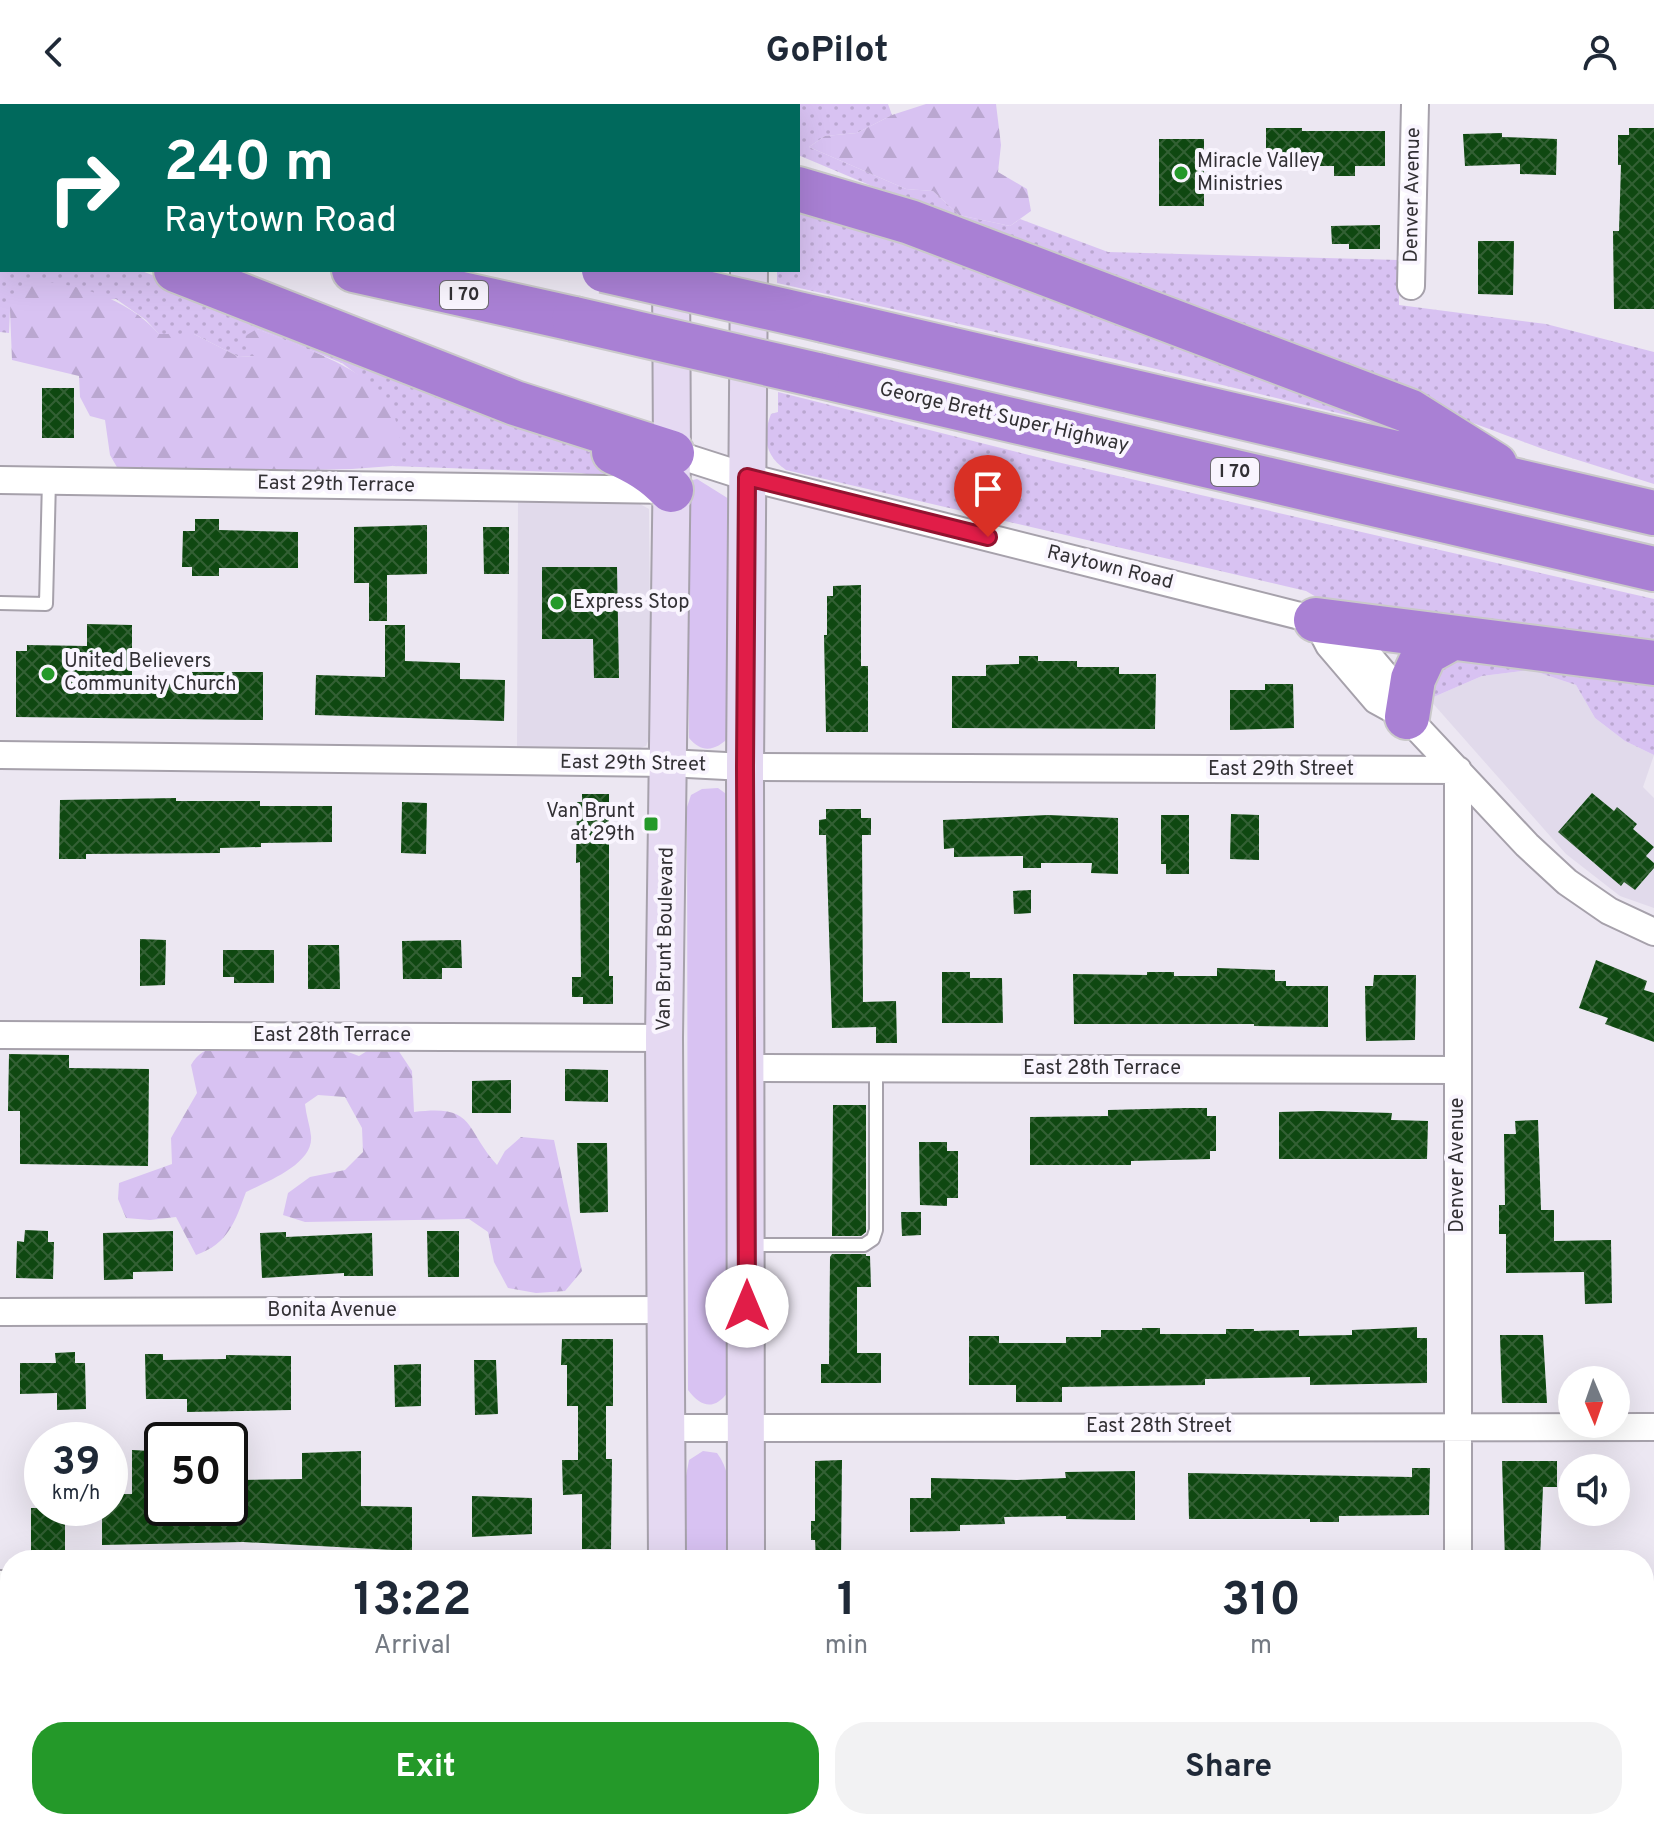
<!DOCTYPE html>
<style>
body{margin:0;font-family:Overpass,sans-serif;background:#f2f2f3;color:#1f2937;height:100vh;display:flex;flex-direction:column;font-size:30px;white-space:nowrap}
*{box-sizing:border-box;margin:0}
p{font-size:26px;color:#747a83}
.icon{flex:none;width:44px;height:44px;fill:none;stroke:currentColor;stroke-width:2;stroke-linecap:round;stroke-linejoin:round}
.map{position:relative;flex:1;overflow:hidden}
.details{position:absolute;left:0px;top:1446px;width:1654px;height:280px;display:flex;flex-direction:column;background:#fff;border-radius:32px 32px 0 0;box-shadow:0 8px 32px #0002}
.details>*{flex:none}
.hud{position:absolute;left:0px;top:0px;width:800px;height:168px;box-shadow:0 8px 32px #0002;background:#00695c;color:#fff;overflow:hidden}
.needle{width:52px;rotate:178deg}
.tools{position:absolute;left:1558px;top:1262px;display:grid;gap:16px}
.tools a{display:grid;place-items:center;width:72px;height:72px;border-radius:50%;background:#fff;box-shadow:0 8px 32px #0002;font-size:40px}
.speed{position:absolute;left:24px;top:1318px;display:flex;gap:16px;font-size:40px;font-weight:700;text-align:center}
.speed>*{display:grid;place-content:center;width:104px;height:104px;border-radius:50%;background:#fff;box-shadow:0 8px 32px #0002;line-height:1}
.speed small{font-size:20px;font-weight:400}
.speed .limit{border:4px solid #111;border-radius:12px;background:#fff;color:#111}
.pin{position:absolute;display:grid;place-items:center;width:68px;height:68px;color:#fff;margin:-82px -34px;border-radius:50% 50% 50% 0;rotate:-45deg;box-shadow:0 0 8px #0007}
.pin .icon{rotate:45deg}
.me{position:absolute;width:88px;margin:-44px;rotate:0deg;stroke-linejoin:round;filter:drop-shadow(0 0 6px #0008)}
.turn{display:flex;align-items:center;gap:28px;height:168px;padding:0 32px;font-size:36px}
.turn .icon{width:104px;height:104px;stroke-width:2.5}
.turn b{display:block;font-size:56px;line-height:68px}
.eta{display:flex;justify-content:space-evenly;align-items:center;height:136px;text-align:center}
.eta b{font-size:48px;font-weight:700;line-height:56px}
.primary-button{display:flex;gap:16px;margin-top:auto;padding:16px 32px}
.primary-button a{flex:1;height:92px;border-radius:32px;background:#249929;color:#fff;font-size:32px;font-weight:700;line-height:92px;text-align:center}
.primary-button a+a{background:#f2f2f3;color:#1f2937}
header{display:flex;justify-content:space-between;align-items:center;height:104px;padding:0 32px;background:#fff;font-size:36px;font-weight:700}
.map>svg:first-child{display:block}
.built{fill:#e1daeb}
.grass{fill:url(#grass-dots)}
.forest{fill:url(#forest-firs)}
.green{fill:#d8c2f2}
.building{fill:url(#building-cross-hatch)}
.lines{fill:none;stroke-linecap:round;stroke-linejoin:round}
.lane-casing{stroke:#a6a1ab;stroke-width:16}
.street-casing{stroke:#a6a1ab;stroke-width:30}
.secondary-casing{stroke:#a6a1ab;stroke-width:40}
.highway-casing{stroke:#cac9ca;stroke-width:48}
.lane{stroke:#fff;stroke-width:12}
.street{stroke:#fff;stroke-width:26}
.secondary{stroke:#e5d9f2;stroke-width:36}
.highway{stroke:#a980d4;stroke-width:44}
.highway-bridge-casing{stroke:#cac9ca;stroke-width:48;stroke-linecap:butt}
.highway-bridge{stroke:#a980d4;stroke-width:44}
.route-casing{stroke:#92132f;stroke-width:20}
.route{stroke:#e11d48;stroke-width:14}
.poi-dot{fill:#249929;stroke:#f9f5fe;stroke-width:3}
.labels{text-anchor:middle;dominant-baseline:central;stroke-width:8;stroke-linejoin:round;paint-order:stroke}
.shield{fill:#f9f5fe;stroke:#6e6b71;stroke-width:2}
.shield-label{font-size:18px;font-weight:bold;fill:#323034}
.poi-label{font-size:20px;fill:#323034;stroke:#f9f5fe;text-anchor:start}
.street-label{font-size:20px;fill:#323034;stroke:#f9f5fe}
</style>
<header><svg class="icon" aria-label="back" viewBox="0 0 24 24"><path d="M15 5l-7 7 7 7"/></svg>GoPilot<svg class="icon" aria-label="person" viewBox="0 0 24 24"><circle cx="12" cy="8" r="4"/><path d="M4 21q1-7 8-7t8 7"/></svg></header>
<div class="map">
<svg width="1654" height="1726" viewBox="0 0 1654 1726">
<defs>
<pattern id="grass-dots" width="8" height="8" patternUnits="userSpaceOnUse" patternTransform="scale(2)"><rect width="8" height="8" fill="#d8c2f2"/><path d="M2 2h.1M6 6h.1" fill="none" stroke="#baa7d0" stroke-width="1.8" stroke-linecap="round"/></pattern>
<pattern id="forest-firs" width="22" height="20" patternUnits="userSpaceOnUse" patternTransform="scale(2)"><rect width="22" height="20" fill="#d8c2f2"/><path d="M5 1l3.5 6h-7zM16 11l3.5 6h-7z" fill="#baa7d0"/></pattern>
<pattern id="building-cross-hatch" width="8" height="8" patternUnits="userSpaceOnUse" patternTransform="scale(2)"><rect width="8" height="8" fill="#0f4811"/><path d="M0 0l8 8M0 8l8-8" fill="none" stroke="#336034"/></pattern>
</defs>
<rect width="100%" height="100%" fill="#ece7f2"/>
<path class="built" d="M633,396L649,405L651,630L646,642L637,645H517L518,397Z
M1531,566L1576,581L1595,614L1625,637L1654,651L1643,683L1654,694V804L1620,792L1566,750L1429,595L1482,572Z"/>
<path class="grass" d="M66,0H499L87,2Z
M769,0H888L892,11L857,29L825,32L809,43L906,85L933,87L959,111L1010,122L1020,115L1108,148L1399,156V201L1546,220L1654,248V380L1543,345L1141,195L798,51V2Z
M798,93L1420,329L1119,256L777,179V166H798Z
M0,124L2,166H139L374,256L634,367L629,378L581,369L392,362L402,355L375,284L342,259L257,225L254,252L239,253L194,230H159L146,216L116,195L10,206L9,229L0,228Z
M778,288L1057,358L1654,495V547L1335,504L1306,487L786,366C765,352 762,333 771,310L778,308Z
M1447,552L1654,572V651L1625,637L1595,614L1576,581L1531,566L1482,572L1429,595V564Z"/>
<path class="forest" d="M926,0H996L1001,41L998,68L1027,85L1031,107L1010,122L959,111L933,87L906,85L809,43L825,32L857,29L892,11Z
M30,176C78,180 126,193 159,230H194L239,253L254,252L245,232L257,225C292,239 373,266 390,301C398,317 400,338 402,356L392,362L352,365L222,368L118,365L110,351L105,316L90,312L80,293L79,272L12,256L10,206L15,188Z
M268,937L286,947L329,941L359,952L375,942L398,946L412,967L414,1008C476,1000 464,1024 497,1061L505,1047L521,1033L554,1036L582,1167L565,1187L536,1189L508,1184L494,1158L488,1128L469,1115L305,1118L283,1111L288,1089L310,1073L345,1066L363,1048L362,1024L345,993L318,991L305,1000C306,1011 310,1022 311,1032C314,1060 266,1078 246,1088C235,1118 228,1140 196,1151L176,1113L150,1116L126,1114L118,1095L119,1079L172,1060L171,1034L197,989L191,961C206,935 240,939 268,937Z"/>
<path class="green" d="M697,375L729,395L730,632C716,647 702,650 689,634V377Z
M718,684L729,692L728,1288C714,1307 701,1303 688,1286L687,703L691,691L702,685Z
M703,1347L717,1349C738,1377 729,1421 729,1456H686V1372L689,1356Z"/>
<path class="building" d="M1266,24H1302V27H1385V62H1355V72H1334V62H1319V53H1266Z
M1629,24H1654V205H1614L1613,127H1619L1621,61H1618V31H1629Z
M1502,29V33L1557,35L1556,71L1520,70V60L1465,62L1463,30Z
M1159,35H1204V102H1159Z
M1380,121V145H1349V140H1332L1331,122Z
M1478,137H1514L1513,191L1478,190Z
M42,284H74V334H42Z
M195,415H219V426L298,428V464H219V472H192V463H182L183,427H195Z
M427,421V470L387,471V517H369V479H354V423Z
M483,423H509V470H484Z
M542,463H617L619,574H594L593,535H542Z
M861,481V562H868V628H826L824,531H827V492H833V482Z
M87,520L132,521V580L192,579V568H263V616L16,613V547H27V541L87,542Z
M385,521H405V557L460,559V575L505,576L504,617L315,611L316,571L385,573Z
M1019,552H1038V557H1077V563H1119V570H1156L1155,625L952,624V572H986V561L1019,560Z
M1265,580H1293L1294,624L1230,626V586H1265Z
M1592,689L1614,707L1617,703L1637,720L1633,725L1654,743L1646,752L1654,759V764L1635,786L1624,778L1621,782L1558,728Z
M582,690H609V872H613V900H583V893H572V873H581L580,758L576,759L577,698H582Z
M176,694V697H260V702H332V738L261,739V743L220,744V749L86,750V755H59L60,696Z
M402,698L427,699L426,750L401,749Z
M826,705H861V714H871V731H862L863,898L896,897L897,939H876V923L832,924L826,731H819V716L826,715Z
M1231,710L1259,711V756L1230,755Z
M1048,711L1118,714V770L1091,769L1092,759H1041V764H1023V752L954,753V744L944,745L943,716Z
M1161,711H1189V770H1166V760H1161Z
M1031,786V809L1014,810L1013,787Z
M140,835L166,836L165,881L140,882Z
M461,836L462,864H442V875H403L402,837Z
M308,841H339L340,885H308Z
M223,846H274V879H234V873H223Z
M1596,856L1647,877L1644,886L1654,889V938L1605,920L1608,914L1579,904Z
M1217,864L1275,866V877H1286V882H1328V923L1254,922V920H1074L1073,870L1147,871V868H1174V872H1217Z
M942,868H970V874H1002L1003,919H942Z
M1374,871H1416L1415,936L1366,937L1365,882H1373Z
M9,950L69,951V964L149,965L148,1062L20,1060V1007H8Z
M565,965L608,966V998L565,997Z
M511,976V1009H472V977Z
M833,1001H866V1128L861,1132H832Z
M1186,1004H1207V1012H1216V1047H1210V1055L1131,1057V1061H1030V1013L1108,1012V1006Z
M1319,1007L1392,1009L1391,1016L1428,1017L1427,1055H1279V1008Z
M1538,1016L1541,1106H1554V1137L1611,1136L1612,1199L1585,1200L1584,1168L1506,1169V1130H1499V1101H1505L1504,1030H1516L1515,1017Z
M919,1038H947V1047H958V1094H947V1102L920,1101Z
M577,1039H607L608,1108L580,1109Z
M901,1108H921V1131L902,1132Z
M25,1126L48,1127V1138H54L53,1175L16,1174L17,1137L24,1138Z
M173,1127V1167L133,1168V1175L104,1176L103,1129Z
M427,1127H459V1173H428Z
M286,1128V1133L372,1129L373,1172H344V1169L262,1174L260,1129Z
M832,1150H866V1152H870L871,1183H857V1249H881V1279H821V1260H829L830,1153Z
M1417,1223V1234H1427V1279L1310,1281V1273L1205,1275V1281L1062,1283V1298H1016V1281H969V1232H999V1239H1066V1233H1101V1226H1142V1224H1160V1230H1226V1225H1254V1227L1299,1226V1232L1352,1231V1226Z
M1500,1231H1543L1547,1299H1502Z
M562,1235H613V1302H606V1355H612L611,1445H582V1390L563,1391L562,1356H578V1302H567V1261H561Z
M75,1248V1259H85L86,1305L57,1306V1289L20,1290V1259H56L55,1249Z
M145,1250H163V1256L226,1255V1251L291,1252V1306L187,1308V1295H146Z
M474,1256H496L498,1310L475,1311Z
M421,1260V1302L395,1303L394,1261Z
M132,1346L151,1347V1381H162V1404H230V1384H237L236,1376L302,1375V1349L361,1347V1402L412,1403V1447L243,1438L102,1441V1404H110V1390H132Z
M842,1356L841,1456H816L815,1436H811V1417H815V1357Z
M1502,1357H1557V1383H1543L1540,1456H1505Z
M1412,1364H1430L1429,1411L1339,1412V1418H1310V1415H1189L1188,1369L1412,1373Z
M1135,1367V1416L1066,1415V1412L1004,1413L1005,1420L960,1421V1427L910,1428V1394H931V1374L1017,1376L1066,1374L1065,1368Z
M472,1392L532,1394V1430L472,1433Z
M31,1404H65V1456H31Z"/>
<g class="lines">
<g class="lane-casing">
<path id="lane" d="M0,499L46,500L49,376
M749,1141H864L873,1135L876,1126V965"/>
</g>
<g class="street-casing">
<path id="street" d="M1411,182L1415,0
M672,349L747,373L1316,516L1351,531L1394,582L1406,610
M0,376L671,386
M1316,516L1329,541L1376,596L1407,613L1527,741L1567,778L1609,807L1654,828
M0,651L668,659L745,663L1458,666V1456
M0,931L664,934
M746,964L1457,966
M0,1208L665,1206
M665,1324L1654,1323
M0,1480L10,1481
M1119,1726V1716
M1457,1726V1716"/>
</g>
<g class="secondary-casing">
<path id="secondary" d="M750,0V2
M670,2V0
M667,1456L664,934L672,349L671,166
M746,1456L745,663L749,166
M668,1716V1726
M745,1726V1716"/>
</g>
<g class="highway-casing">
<path id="highway" d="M0,24H2
M798,85L910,118L1409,307L1495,361
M0,87L2,88
M176,166L515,299L672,349
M354,166L574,215
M824,216L1654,409
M817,271L1654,465
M614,348C637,358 654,368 671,386
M1316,516L1654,559
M1407,613L1413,575L1425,549L1452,534"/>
</g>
<use href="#lane" class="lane"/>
<use href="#street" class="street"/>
<use href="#secondary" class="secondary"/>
<use href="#highway" class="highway"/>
<g class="highway-bridge-casing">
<path id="highway-bridge" d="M604,166L824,216
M574,215L817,271"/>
</g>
<use href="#highway-bridge" class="highway-bridge"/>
</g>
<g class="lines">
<g class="route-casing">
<path id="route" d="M747,1202L745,663L747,373L988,433"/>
</g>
<use href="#route" class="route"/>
</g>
<g class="poi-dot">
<circle cx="1181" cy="69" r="8"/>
<circle cx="557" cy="499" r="8"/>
<circle cx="48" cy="570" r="8"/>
<rect x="643" y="712" width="16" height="16" rx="4"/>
</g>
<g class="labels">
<g class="shield">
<rect x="440" y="177" width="48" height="28" rx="6"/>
<rect x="1211" y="354" width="48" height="28" rx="6"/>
</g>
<g class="shield-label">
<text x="464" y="191">I 70</text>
<text x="1235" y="368">I 70</text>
</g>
<g class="poi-label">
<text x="1197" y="58">Miracle Valley<tspan x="1197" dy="23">Ministries</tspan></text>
<text x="573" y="499">Express Stop</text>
<text x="64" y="558">United Believers<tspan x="64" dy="23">Community Church</tspan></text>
<text x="635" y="708" text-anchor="end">Van Brunt<tspan x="635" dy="23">at 29th</tspan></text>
</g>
<g class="street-label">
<text transform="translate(1413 91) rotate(-89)">Denver Avenue</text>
<text transform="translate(1004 314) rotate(13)">George Brett Super Highway</text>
<text transform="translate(336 381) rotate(1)">East 29th Terrace</text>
<text transform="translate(1110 464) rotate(14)">Raytown Road</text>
<text transform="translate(633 660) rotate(1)">East 29th Street</text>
<text x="1281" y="666">East 29th Street</text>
<text transform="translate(666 835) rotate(-89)">Van Brunt Boulevard</text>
<text x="332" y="932">East 28th Terrace</text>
<text x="1102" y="965">East 28th Terrace</text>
<text transform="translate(1458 1061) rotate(-90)">Denver Avenue</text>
<text x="332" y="1207">Bonita Avenue</text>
<text x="1159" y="1323">East 28th Street</text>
</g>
</g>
</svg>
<div class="tools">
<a><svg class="needle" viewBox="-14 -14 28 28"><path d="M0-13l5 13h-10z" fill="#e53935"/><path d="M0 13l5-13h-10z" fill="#747a83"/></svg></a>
<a><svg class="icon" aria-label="sound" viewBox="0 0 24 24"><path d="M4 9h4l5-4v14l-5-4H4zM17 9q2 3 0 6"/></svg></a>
</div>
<div class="speed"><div>39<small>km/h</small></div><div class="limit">50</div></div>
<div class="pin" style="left:988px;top:433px;background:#d93025"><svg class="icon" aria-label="arrive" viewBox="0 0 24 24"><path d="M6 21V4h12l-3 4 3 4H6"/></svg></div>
<svg class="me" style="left:747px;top:1202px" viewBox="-20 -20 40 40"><circle r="19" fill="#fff"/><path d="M0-13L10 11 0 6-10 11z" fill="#e11d48"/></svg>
<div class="hud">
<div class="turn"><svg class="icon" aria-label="right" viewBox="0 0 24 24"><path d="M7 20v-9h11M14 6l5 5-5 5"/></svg><div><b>240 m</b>Raytown Road</div></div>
</div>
<section class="details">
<div class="eta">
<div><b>13:22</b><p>Arrival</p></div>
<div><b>1</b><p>min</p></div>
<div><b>310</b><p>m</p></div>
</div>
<div class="primary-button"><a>Exit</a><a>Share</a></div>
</section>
</div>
